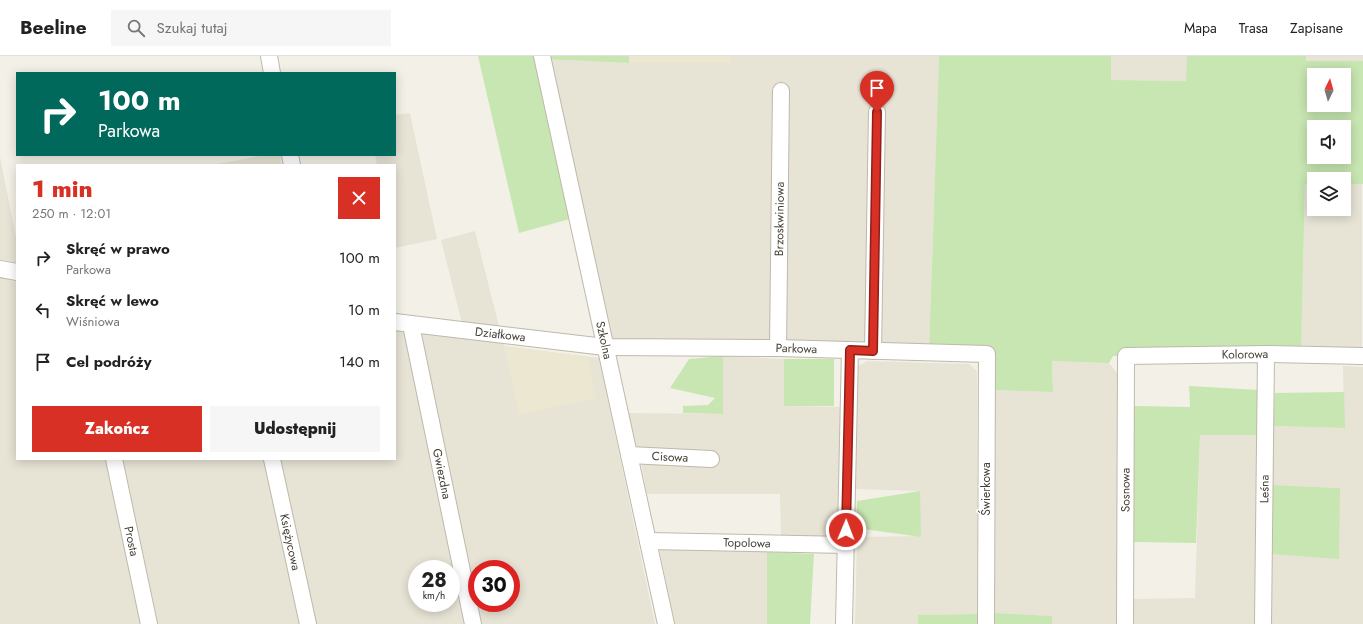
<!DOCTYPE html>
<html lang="pl">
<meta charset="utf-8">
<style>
body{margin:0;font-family:Jost,sans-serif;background:#f6f6f6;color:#222;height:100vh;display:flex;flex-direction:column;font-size:15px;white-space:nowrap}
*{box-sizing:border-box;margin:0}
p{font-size:13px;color:#767676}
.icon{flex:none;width:22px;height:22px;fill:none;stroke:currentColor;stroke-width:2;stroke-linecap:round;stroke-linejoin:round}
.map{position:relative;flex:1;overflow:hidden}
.sheet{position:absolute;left:16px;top:108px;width:380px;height:296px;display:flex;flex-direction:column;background:#fff;border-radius:0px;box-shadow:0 2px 10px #0003}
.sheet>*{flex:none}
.guide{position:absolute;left:16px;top:16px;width:380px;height:84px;border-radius:0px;box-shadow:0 2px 10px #0003;background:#00695c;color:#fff;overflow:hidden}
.needle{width:26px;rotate:5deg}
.fabs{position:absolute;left:1307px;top:12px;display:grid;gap:8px}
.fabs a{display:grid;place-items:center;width:44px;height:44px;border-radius:0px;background:#fff;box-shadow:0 2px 10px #0003;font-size:20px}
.speed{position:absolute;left:408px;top:504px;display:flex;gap:8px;font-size:20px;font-weight:700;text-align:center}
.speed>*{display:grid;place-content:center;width:52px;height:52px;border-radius:50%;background:#fff;box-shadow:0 2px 10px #0003;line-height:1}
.speed small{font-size:10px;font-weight:400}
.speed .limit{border:6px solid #d22;background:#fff;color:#111}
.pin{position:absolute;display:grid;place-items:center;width:34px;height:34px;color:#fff;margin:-41px -17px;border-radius:50% 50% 50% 0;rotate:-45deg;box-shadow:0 0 4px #0007}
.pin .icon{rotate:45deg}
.me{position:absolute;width:44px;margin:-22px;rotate:1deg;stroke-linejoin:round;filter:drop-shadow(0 0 3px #0008)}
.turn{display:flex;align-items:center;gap:14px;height:84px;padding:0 16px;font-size:18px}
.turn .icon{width:52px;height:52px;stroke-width:2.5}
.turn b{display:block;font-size:28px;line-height:34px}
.round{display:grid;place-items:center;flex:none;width:42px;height:42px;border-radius:0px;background:#f6f6f6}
.overview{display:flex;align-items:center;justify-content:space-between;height:68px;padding:0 16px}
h1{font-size:24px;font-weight:800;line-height:30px;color:#d93025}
.primary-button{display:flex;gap:8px;margin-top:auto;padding:8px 16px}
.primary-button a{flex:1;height:46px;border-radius:0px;background:#d93025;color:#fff;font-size:16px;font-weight:800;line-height:46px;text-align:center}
.primary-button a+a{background:#f6f6f6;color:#222}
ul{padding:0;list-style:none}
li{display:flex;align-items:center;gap:12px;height:52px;padding:0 16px}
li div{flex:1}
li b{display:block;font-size:15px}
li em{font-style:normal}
header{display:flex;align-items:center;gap:24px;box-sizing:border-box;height:56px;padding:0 20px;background:#fff;border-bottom:1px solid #e0e0e0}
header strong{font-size:19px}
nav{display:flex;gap:22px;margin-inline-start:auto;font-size:14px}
.search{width:280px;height:36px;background:#f6f6f6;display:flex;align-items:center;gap:10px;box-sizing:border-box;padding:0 14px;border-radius:0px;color:#767676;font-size:15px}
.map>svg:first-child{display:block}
.residential{fill:#e7e3d5;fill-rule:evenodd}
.education{fill:#ece7d1}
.green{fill:#c7e6b1;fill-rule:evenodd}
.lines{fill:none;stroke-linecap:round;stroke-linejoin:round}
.minor-casing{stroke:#beb9aa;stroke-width:18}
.minor{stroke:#fff;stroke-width:16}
.route-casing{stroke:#8d1f18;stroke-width:10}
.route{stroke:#d93025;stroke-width:7}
.labels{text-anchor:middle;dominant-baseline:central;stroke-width:3;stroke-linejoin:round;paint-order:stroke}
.street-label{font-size:12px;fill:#464136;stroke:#fff}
</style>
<header>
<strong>Beeline</strong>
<div class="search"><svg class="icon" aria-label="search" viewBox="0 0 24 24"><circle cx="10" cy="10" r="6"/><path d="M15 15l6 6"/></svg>Szukaj tutaj</div>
<nav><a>Mapa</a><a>Trasa</a><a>Zapisane</a></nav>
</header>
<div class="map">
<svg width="1363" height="568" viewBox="0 0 1363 568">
<rect width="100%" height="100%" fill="#f3f1e7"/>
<path class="residential" d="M629,0H939L929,296L605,291L543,3L628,7Z
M1111,0H1187V25L1111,24Z
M1306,0H1363V5H1306Z
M410,57L437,183L395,192V109H377L375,99H395V59Z
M265,99H280L281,109H212Z
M0,101L17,186V403H395V274L466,283L441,184L475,175L504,290L599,302L655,568H0ZM417,513H451V547H417ZM477,513H511V547H477Z
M1305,128H1314V153H1344V128H1362V294L1301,292Z
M723,300L784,303V350L843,351L841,478L833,483L781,481L780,438H647L641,406L712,408V394L637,392L627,357L723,358Z
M867,305L969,308L977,315V558L918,559V568H855L857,481L921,480L919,435L856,433L857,311Z
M1052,305L1109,307L1118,318V568H1052V560L995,557L993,334L1053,336Z
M1343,310L1363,311V568H1270L1271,498L1340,432L1273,429V370L1344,372Z
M1200,379H1260L1257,568H1132V543L1195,542Z
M659,492L767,496V568H675Z"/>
<path class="education" d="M629,0H731V7H629Z
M504,290L588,301L596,342L519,359Z"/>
<path class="green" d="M478,0H629V7L543,3L577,161L519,177Z
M939,0H1111V24L1186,25L1187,0H1306V5H1363V128H1344V123H1314V128H1305L1301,298L1113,300L1109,307L1052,305L1053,336L993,334L995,299L929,296ZM1314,19H1344V49H1314ZM1314,71H1344V101H1314Z
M723,300V358L683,357V350L708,349L715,342L670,332L689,303Z
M784,303H834V350H784Z
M1189,330L1260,334V379H1200L1196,487L1134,486V350L1190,351Z
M1344,336L1345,372L1273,370L1275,337Z
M1273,429L1340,432L1339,503L1271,498Z
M920,435L921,481L856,472L857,445Z
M767,496L814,498L810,568H767Z
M995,557L1052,560V568H994Z
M977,558V568H918V559Z"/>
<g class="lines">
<g class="minor-casing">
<g id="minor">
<path d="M269,0L272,17"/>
<path id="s1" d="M542,0L666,568"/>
<path d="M290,99L292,109"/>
<path d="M0,213L17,216"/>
<path id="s2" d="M395,266L605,291L778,292L987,298L986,568"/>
<path id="s3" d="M411,269L473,568"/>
<path id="s4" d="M778,292L781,35"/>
<path d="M873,295L877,56"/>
<path id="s5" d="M629,399L711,403"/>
<path id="s6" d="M114,403L149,568"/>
<path id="s7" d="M272,403L308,568"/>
<path id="s8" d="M648,485L846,489"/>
<path d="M844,568L850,294"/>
<path id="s9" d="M1125,568L1126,300L1266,298L1363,300"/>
<path id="s10" d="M1263,568L1266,298"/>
</g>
</g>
<use href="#minor" class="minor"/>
</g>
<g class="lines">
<g class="route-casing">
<path id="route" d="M846,474L850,294L873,295L877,56"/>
</g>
<use href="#route" class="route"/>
</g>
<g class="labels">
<g class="street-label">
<text stroke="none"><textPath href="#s4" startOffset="129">Brzoskwiniowa</textPath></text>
<text stroke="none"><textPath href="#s2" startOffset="106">Działkowa</textPath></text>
<text stroke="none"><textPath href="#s1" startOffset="291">Szkolna</textPath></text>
<text stroke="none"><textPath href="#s2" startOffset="403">Parkowa</textPath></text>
<text stroke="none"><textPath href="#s9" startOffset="387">Kolorowa</textPath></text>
<text stroke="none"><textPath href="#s5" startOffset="41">Cisowa</textPath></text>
<text stroke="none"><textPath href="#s3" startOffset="152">Gwiezdna</textPath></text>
<text transform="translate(986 433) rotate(-90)">Świerkowa</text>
<text stroke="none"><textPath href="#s10" startOffset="135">Leśna</textPath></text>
<text stroke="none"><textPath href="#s9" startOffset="134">Sosnowa</textPath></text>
<text stroke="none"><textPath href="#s6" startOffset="84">Prosta</textPath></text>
<text stroke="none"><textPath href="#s7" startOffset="85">Księżycowa</textPath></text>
<text stroke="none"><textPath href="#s8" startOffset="99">Topolowa</textPath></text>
</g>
</g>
</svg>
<div class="fabs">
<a><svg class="needle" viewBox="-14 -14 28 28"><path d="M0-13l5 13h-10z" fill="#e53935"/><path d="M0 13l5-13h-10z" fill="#767676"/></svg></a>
<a><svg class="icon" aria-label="sound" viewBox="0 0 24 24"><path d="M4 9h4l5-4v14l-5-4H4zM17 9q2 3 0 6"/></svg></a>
<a><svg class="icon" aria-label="layers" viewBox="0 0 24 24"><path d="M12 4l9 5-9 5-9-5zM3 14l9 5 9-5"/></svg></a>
</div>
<div class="speed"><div>28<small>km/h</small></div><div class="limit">30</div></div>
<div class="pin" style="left:877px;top:56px;background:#d93025"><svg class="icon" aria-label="arrive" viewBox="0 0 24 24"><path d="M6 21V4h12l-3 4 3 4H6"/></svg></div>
<svg class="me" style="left:846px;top:474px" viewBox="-20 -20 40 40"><circle r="17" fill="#d93025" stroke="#fff" stroke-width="3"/><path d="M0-11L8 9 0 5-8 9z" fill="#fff"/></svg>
<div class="guide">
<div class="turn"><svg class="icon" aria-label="right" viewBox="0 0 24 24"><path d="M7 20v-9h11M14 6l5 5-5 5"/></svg><div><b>100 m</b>Parkowa</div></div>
</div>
<section class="sheet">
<div class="overview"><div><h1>1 min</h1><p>250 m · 12:01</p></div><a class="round" style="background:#d93025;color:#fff"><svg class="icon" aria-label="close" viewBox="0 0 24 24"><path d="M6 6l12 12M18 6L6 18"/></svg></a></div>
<ul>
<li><svg class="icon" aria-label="right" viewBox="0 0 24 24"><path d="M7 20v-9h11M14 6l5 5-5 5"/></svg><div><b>Skręć w prawo</b><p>Parkowa</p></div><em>100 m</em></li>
<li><svg class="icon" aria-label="left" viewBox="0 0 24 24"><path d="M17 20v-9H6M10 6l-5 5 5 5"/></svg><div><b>Skręć w lewo</b><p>Wiśniowa</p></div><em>10 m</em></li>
<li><svg class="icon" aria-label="arrive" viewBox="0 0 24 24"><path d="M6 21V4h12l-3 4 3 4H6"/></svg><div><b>Cel podróży</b></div><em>140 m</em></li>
</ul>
<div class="primary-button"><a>Zakończ</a><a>Udostępnij</a></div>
</section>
</div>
